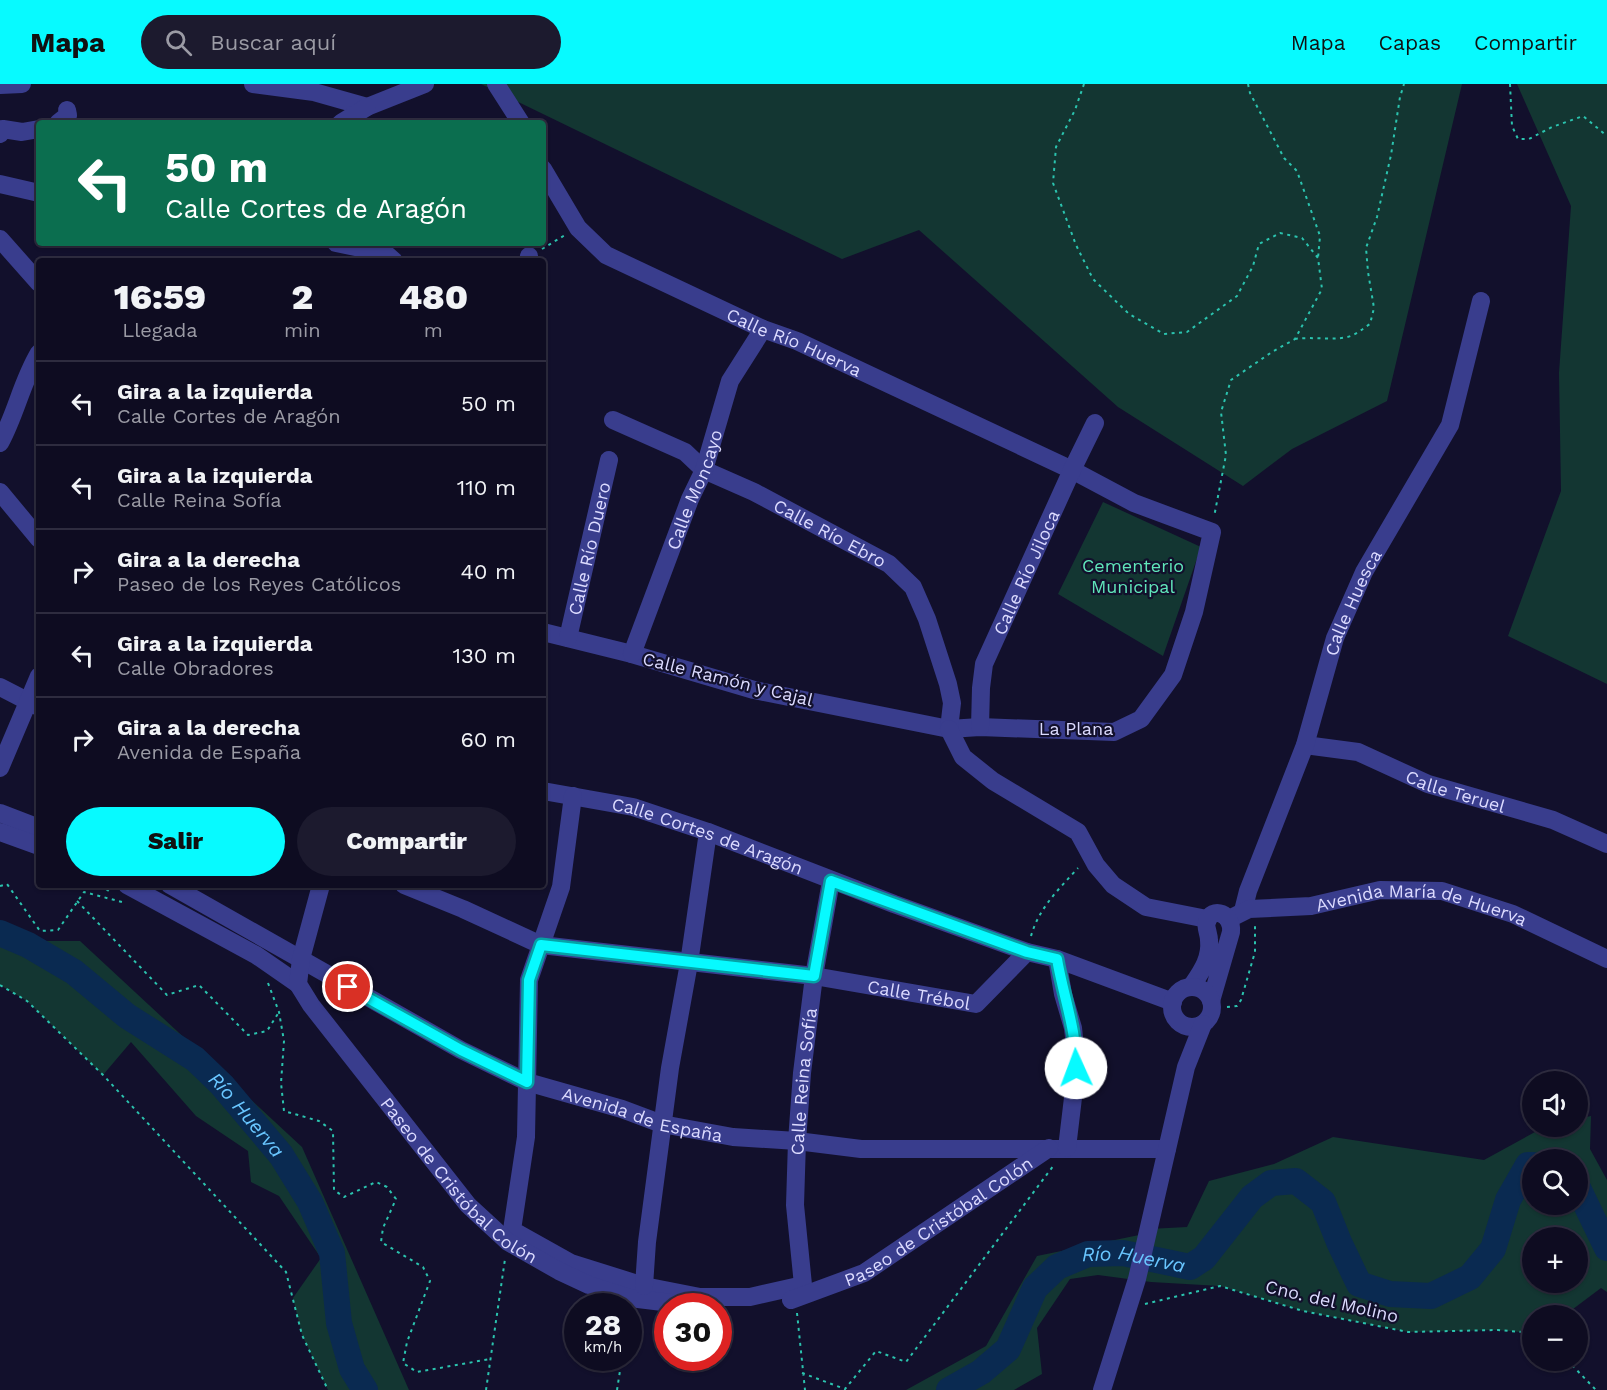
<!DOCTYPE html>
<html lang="es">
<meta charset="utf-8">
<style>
body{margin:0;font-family:"Work Sans",sans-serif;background:#1c1a2e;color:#f1f3f6;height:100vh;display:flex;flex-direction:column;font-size:22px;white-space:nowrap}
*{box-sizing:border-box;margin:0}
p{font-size:20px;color:#9b9ba5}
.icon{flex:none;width:33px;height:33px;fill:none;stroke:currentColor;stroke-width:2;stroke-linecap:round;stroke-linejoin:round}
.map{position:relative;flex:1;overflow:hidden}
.details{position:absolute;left:36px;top:174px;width:510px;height:630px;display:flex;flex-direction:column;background:#0e0c21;border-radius:6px;box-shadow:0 2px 4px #0004,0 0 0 2px #2e2c3f}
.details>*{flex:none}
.hud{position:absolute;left:36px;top:36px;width:510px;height:126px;border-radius:6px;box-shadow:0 2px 4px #0004,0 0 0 2px #2e2c3f;background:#0b6e4f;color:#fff;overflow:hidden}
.controls{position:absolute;left:1522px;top:987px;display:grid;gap:12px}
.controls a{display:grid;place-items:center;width:66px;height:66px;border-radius:50%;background:#0e0c21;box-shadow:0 2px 4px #0004,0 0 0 2px #2e2c3f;font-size:30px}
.speed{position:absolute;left:564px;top:1209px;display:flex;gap:12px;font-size:30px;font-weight:700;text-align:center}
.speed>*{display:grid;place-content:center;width:78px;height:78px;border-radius:50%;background:#0e0c21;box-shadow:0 2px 4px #0004,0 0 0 2px #2e2c3f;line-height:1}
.speed small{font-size:15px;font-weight:400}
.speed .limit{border:9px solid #d22;background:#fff;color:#111}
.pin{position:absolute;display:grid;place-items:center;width:51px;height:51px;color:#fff;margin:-26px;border:3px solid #fff;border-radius:50%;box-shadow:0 2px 6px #0007}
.me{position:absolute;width:66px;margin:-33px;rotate:358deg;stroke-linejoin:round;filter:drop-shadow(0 0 4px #0008)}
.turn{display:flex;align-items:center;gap:21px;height:126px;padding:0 30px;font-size:27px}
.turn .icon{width:78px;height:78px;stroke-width:2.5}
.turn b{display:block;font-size:42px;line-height:51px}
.eta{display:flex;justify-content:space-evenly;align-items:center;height:102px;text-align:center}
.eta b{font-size:36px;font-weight:800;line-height:42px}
.primary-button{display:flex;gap:12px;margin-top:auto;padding:12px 30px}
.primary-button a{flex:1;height:69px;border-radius:36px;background:#07faff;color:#111;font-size:24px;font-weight:800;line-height:69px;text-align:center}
.primary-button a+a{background:#1c1a2e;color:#f1f3f6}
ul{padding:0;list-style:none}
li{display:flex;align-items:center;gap:18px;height:84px;padding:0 30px;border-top:2px solid #2e2c3f}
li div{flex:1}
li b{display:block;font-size:22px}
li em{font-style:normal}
header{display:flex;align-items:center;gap:36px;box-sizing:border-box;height:84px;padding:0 30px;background:#07faff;color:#111}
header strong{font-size:28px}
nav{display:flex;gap:33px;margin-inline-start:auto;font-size:21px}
.search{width:420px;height:54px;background:#1c1a2e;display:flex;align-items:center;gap:15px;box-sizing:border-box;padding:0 21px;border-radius:33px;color:#9b9ba5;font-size:22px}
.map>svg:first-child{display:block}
.green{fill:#133632;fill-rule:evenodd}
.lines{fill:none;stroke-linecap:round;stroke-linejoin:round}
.river{stroke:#0a2a51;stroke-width:26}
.path{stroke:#2bc3ae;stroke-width:2;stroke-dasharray:3 4.5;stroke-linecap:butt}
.minor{stroke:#393d8d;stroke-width:18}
.route-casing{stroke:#05a2a6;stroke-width:15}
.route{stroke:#07faff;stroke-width:10}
.labels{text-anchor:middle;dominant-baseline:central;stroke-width:4.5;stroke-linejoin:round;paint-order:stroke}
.street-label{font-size:18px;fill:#dcdbff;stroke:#12102c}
.park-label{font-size:18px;fill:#60e6ba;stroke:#12102c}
.water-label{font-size:20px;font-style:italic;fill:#69c6ff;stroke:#12102c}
</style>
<header>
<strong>Mapa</strong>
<div class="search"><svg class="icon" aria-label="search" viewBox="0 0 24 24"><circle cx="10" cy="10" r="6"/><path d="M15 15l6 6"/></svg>Buscar aquí</div>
<nav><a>Mapa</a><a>Capas</a><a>Compartir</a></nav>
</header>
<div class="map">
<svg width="1607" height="1306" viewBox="0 0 1607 1306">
<rect width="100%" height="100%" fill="#12102c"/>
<path class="green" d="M481,0H1462L1387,317L1292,365L1243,402L1118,323L919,146L842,175Z
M1517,0H1607V600L1508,552L1561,407L1559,289L1571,122Z
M1103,418L1201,463L1163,572L1058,510Z
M0,857H80L302,1063L409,1306H328L302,1251L293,1214L321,1174L279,1112L251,1098L248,1067L196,1032L131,958L103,991L27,917L0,901Z
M1591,1032L1590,1065L1607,1096V1208L1601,1204L1565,1231L1533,1232V1249L1498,1246L1408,1248L1303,1227L1220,1202L1151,1198L1098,1191L1070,1195L1037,1244L1042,1290L1014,1306H906L986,1262L1037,1172L1144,1150L1149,1145L1187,1143L1209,1097L1274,1080L1333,1053L1484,1076L1544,1043L1578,1042V1035ZM1533,1076H1578V1120H1533ZM1533,1154H1578V1198H1533Z"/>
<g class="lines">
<g class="river">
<path id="s1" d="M0,849L28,861L74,888L127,932L195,975L222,1001L281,1071L310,1118L332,1169L339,1239L352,1285L365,1306"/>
<path d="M1578,1104L1607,1164"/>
<path id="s2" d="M949,1306L981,1288L1008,1265L1035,1204L1057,1183L1088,1170L1123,1169L1190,1183L1204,1174L1252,1113L1271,1099L1296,1097L1323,1118L1339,1158L1359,1200L1390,1210L1431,1212L1470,1193L1493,1165L1508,1116L1528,1081H1533"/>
</g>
<path class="path" d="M1084,0L1075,26L1056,63L1053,99L1076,161L1093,195L1129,230L1164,250L1187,248L1237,212L1253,182L1259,160L1280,149L1302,154L1318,174L1322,205L1295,255L1272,268L1231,296L1221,328L1226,371L1214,433
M1248,0L1250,9L1284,74L1297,87L1320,152L1318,174
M1510,0L1512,42L1518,55H1529L1552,43L1583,32L1607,52
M542,165L565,151
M1295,255C1313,252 1338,258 1353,251C1359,248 1364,244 1370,240L1374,224L1368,188L1366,164L1377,133L1391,71L1400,13L1404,0
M100,801L112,809
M0,802L7,800L40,847L58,846L84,808L122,818
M77,817L167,911L199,901L248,951L267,947L279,928
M1031,852C1039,824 1058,806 1078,784
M268,899L279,928L284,957L281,999L284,1027L319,1037L333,1047L334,1106L344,1113L376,1098L387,1103L396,1115L383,1144L381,1158L423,1183L430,1197L407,1258L403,1279L417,1288L490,1275
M0,901L27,917L103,991L286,1188L302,1251L328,1306
M1227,923L1237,922L1241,916L1255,868V840
M1145,1220L1220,1202L1303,1227L1408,1248L1498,1246L1533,1249
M797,1229L805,1306
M1567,1276L1596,1306
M802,1289L845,1305L876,1267L906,1278L1054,1081
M486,1306L505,1175
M617,1306L622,1274"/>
<g class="minor">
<path d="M253,0L314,8L367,23L425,0"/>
<path d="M496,0L521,39"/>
<path d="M0,1L22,0"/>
<path d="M58,39L68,31L67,26"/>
<path d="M341,39L367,23"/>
<path d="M0,50L3,45L22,48L39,45"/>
<path id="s3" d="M543,85L578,144L606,171L763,245L797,257L1072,386L1134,419L1212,448L1194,528L1173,591L1141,635L1114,648L980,643L949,645L754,606L632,570L543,548"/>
<path d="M0,100L39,109"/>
<path d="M0,155L39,199"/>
<path d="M336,159L385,169L394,177"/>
<path d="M528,177L529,172"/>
<path id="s4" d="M613,336L685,368L704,386L754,408L889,480L913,503L927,535L948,600L952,619L949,645"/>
<path d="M0,359C16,330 22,297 39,269"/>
<path d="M0,408L39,455"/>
<path id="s5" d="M568,554L609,376"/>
<path id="s6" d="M632,570L690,415L704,386L730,297L763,245"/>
<path d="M0,603L39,623"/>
<path id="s7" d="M980,643L981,604L984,580L1072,386L1095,339"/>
<path d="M949,645L963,673L993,697L1078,748L1096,781L1113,801L1146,823L1207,835"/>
<path id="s8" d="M1305,661L1358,668L1428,700L1553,736L1607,760"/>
<path d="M0,684L39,592"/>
<path id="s9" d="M543,707L633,723L708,748L894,820L1027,868L1057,875L1173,918"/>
<path id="s10" d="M573,712L561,803L529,896L526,1053L512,1146L571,1179L644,1202L700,1213H750L803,1201L795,1121L797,1057L802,989L814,892L831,797"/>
<path d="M0,729L39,744"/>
<path d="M0,748L39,762"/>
<path d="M127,801L256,871L298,900"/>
<path id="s11" d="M170,801L461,966L527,998L622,1025L662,1040L733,1053L797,1057L861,1065H1167"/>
<path id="s12" d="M321,801L301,875L298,900L311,921L468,1121L508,1158L559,1187L589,1201L630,1214L679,1220"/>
<path id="s13" d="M404,801L463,825L541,861L814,892L976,920L1027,868"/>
<path id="s14" d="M1243,827L1248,807L1305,661L1335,554L1364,488L1450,341L1481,217"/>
<path id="s15" d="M1229,835L1249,825L1311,822L1380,806L1442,807L1513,830L1607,875"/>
<path d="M1057,875L1063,910L1073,944L1076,972L1075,997L1067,1064"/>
<path d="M1191,903C1201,888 1211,875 1209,856C1209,850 1205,843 1207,838C1212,821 1233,830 1231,848L1211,917"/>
<circle cx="1192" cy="923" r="20"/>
<path d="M644,1202L647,1158L670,984L689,879L708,748"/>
<path id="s16" d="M791,1216L864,1189L1049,1064"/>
<path d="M1102,1306L1137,1195L1186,983L1203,940"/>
</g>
</g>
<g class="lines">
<g class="route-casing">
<path id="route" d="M348,903L461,966L527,998L529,896L541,861L814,892L831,797L1027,868L1057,875C1063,911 1077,947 1076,984"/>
</g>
<use href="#route" class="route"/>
</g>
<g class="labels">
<g class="street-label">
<text stroke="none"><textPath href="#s3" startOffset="315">Calle Río Huerva</textPath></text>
<text stroke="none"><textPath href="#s6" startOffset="176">Calle Moncayo</textPath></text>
<text stroke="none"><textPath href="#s4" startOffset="246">Calle Río Ebro</textPath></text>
<text stroke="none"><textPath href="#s5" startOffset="92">Calle Río Duero</textPath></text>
<text stroke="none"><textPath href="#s7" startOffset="164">Calle Río Jiloca</textPath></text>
<text stroke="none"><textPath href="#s14" startOffset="328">Calle Huesca</textPath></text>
<text transform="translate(728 595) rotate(14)">Calle Ramón y Cajal</text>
<text x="1076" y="644">La Plana</text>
<text stroke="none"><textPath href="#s8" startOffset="159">Calle Teruel</textPath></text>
<text stroke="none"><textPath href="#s9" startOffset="171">Calle Cortes de Aragón</textPath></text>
<text stroke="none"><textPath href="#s15" startOffset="198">Avenida María de Huerva</textPath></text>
<text stroke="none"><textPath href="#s13" startOffset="531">Calle Trébol</textPath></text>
<text stroke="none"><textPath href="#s10" startOffset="951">Calle Reina Sofía</textPath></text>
<text stroke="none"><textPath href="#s11" startOffset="528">Avenida de España</textPath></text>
<text stroke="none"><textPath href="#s12" startOffset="357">Paseo de Cristóbal Colón</textPath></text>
<text stroke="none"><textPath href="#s16" startOffset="168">Paseo de Cristóbal Colón</textPath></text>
<text transform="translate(1332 1217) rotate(13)">Cno. del Molino</text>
</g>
<g class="park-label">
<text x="1133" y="481">Cementerio<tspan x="1133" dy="21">Municipal</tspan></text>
</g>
<g class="water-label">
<text stroke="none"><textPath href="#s1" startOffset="309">Río Huerva</textPath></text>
<text stroke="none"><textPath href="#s2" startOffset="249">Río Huerva</textPath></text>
</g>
</g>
</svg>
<div class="controls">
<a><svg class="icon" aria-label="sound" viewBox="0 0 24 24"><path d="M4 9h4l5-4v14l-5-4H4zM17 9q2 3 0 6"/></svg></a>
<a><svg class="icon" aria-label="search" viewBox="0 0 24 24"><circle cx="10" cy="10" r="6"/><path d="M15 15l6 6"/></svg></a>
<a>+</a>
<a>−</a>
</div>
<div class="speed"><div>28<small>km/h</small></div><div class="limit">30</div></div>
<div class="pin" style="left:348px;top:903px;background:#d93025"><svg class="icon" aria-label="arrive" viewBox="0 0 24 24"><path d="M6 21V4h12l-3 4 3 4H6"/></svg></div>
<svg class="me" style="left:1076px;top:984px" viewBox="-20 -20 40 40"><circle r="19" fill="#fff"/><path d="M0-13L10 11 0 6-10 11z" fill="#07faff"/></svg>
<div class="hud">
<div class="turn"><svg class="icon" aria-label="left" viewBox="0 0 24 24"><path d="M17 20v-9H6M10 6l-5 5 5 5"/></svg><div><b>50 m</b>Calle Cortes de Aragón</div></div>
</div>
<section class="details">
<div class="eta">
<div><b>16:59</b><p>Llegada</p></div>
<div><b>2</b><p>min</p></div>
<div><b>480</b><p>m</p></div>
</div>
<ul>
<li><svg class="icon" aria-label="left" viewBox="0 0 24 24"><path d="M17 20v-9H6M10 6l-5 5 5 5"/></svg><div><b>Gira a la izquierda</b><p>Calle Cortes de Aragón</p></div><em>50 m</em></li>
<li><svg class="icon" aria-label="left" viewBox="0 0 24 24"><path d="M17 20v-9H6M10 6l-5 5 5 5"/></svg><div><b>Gira a la izquierda</b><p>Calle Reina Sofía</p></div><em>110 m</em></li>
<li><svg class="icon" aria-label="right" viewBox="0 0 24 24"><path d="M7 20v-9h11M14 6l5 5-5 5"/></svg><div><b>Gira a la derecha</b><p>Paseo de los Reyes Católicos</p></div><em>40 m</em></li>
<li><svg class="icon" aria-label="left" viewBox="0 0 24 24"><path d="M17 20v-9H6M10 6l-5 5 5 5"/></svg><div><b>Gira a la izquierda</b><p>Calle Obradores</p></div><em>130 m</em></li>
<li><svg class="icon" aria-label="right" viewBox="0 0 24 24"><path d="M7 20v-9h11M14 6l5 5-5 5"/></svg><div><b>Gira a la derecha</b><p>Avenida de España</p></div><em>60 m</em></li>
</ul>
<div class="primary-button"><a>Salir</a><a>Compartir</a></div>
</section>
</div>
